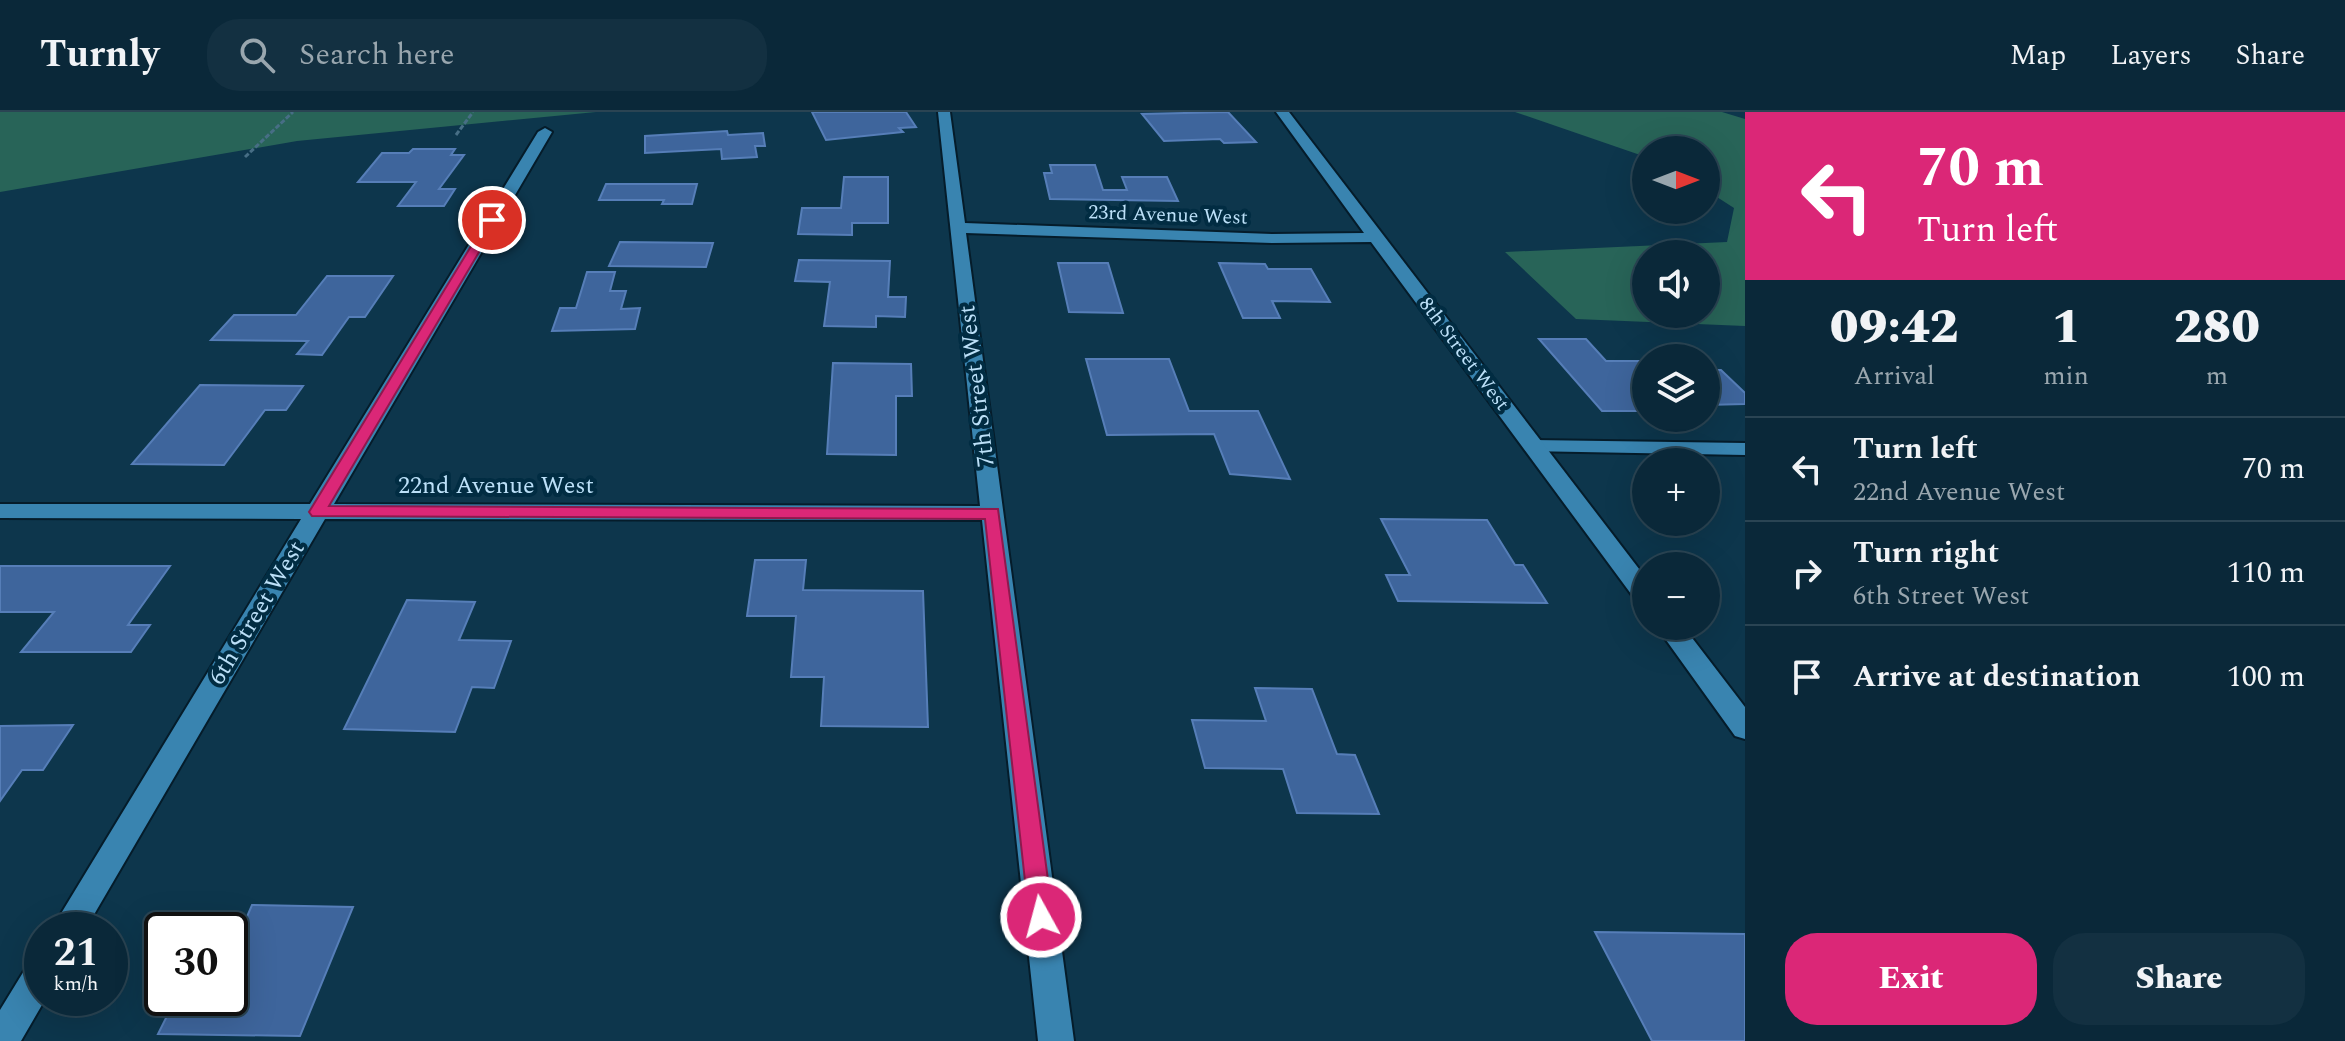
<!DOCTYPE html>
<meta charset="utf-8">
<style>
body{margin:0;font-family:Spectral,serif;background:#133041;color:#f1f3f6;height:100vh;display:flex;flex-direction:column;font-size:30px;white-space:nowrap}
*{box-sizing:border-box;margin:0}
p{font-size:26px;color:#99a6ae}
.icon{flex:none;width:44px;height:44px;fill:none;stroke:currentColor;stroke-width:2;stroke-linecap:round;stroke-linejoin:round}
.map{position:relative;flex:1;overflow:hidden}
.details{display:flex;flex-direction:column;background:#0a2839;width:600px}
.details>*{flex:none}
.hud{background:#db2777;color:#fff;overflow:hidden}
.needle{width:52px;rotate:90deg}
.buttons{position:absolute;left:1632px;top:24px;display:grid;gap:16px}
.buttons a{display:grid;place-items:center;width:88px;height:88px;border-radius:50%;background:#0a2839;box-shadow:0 8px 32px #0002,0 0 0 2px #2a4453;font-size:40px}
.speed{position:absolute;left:24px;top:800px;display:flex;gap:16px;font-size:40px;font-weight:700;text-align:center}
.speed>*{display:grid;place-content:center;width:104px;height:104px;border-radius:50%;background:#0a2839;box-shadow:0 8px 32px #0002,0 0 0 2px #2a4453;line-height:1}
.speed small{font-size:20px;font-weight:400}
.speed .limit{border:4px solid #111;border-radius:12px;background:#fff;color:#111}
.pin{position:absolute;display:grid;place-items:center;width:68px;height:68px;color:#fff;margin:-34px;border:4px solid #fff;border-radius:50%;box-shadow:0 2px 8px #0007}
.me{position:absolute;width:88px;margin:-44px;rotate:353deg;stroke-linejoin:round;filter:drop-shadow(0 0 6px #0008)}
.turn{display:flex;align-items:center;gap:28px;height:168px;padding:0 40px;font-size:36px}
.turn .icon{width:104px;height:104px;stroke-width:2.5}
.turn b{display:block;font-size:56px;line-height:68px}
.eta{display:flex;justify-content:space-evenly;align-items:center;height:136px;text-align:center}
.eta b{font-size:48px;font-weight:800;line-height:56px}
.cta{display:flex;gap:16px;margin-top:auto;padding:16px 40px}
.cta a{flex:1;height:92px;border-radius:32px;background:#db2777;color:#fff;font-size:32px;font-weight:800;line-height:92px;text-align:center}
.cta a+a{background:#133041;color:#f1f3f6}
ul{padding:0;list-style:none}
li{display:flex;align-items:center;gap:24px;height:104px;padding:0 40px;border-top:2px solid #2a4453}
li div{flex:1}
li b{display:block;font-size:30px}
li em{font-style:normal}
header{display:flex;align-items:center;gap:48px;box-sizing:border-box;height:112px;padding:0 40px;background:#0a2839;border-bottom:2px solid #2a4453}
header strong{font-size:38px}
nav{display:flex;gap:44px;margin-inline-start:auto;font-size:28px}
.search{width:560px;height:72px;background:#133041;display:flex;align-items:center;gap:20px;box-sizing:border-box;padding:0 28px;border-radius:32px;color:#99a6ae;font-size:30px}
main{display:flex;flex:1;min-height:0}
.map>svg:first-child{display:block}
.water{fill:#286458;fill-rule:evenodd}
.building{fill:#3e659c;stroke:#567eb8;stroke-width:2}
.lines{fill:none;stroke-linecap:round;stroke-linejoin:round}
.service-casing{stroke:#051c2a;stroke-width:4}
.minor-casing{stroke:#051c2a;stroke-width:4}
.path{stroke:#476e85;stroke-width:3;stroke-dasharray:5 2;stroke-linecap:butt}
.service{fill:#3984b0;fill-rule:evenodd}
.minor{fill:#3984b0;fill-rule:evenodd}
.route{fill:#db2777;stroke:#8e194d;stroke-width:2}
.labels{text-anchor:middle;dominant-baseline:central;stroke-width:8;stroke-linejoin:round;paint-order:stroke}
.far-street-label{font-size:20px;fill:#bce0f8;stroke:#012c42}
.street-label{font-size:24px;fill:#bce0f8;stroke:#012c42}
</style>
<header>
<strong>Turnly</strong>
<div class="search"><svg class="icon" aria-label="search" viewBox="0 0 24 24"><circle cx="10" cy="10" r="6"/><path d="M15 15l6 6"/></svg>Search here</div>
<nav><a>Map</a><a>Layers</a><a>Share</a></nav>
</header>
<main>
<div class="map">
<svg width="1745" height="929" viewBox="0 0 1745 929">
<rect width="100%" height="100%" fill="#0d364c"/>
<path class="water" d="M0,0H596L297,29L0,80Z
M1515,0H1722L1745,7V214L1576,207L1505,140L1727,130L1734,96L1706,78V38H1646V45ZM1646,142H1706V202H1646Z"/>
<path class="building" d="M812,0H906L916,15L899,16L903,20L826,28Z
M1228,0L1256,30L1224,31L1220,27L1164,29L1142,2Z
M727,19L728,23L763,21L765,34H755L757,45L722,47L721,37L645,41V24Z
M413,37H455L451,43H464L439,77H455L444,94H398L416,70H358L382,41H409Z
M1050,53H1095L1103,78H1127L1122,65H1167L1178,89L1050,87L1044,61H1052Z
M844,65H888V111H852V123L798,122L802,96H841Z
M606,72H697L692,92H662L664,88H599Z
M620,130L713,131L706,155L609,154Z
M799,148L890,149L888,185H906L905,205L876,204V215L824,214L830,170L795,169Z
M1058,151H1108L1123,201L1069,200Z
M1219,151L1265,152L1268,157H1311L1330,190L1272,189L1280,206H1243Z
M587,160H615L610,179H626L621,197L640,196L635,217L552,219L560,196H576Z
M327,164H393L365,205H349L322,243L297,242L308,229L211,228L234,203H296Z
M1539,227H1586L1606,249H1646V299H1602Z
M1086,247H1169L1189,299H1258L1290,367L1230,362L1214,322L1107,323Z
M833,251L911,252L912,284H896V343L827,342Z
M1706,258H1721L1745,281V292L1706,293Z
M200,273L303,274L286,298H265L224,353L132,352Z
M1381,407L1487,408L1515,453H1523L1547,491L1398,489L1386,463H1410Z
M755,448H806L803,478L923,479L928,615L821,614L824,565H791L796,504H747Z
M0,454H170L128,513H150L131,540H21L54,500H0Z
M407,488L475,490L459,528L511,529L494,576L472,575L455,620L344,617Z
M1255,576L1312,577L1337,642L1355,643L1379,702L1297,701L1283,657L1205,656L1192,608L1266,609Z
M73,613L43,658H22L0,689V614Z
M252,793L353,795L300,924L158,922L176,886H230V818H210L212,814H243Z
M1595,820L1745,822V929H1652Z"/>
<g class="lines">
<g class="service-casing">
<path id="service" d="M1533,328L1745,331V343L1526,339L1523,334L1526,329Z"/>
</g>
<g class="minor-casing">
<path id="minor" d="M938,0H950L965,111L1272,122L1364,121L1276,0H1289L1646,466V493L1637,490L1371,130L1272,131L966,121L1074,929H1038L982,408L325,407L85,818H51L301,407L0,406V392H310L538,20L545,16L552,20L334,392L980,394Z
M1656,514H1683L1745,595V627L1735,624Z
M42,844V886H46L21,929H0V898L30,849Z"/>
</g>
<path class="path" d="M456,23L473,0
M245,45L293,0"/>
<use href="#service" class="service"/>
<use href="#minor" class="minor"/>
</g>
<path class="route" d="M492,105L498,108L329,394L998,397L1053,805L1050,813L1041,816L1033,813L1029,805L985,407L312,404L309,400L487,108Z"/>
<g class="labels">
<g class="far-street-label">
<text transform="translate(1168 103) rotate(2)">23rd Avenue West</text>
<text transform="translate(1464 242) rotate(53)">8th Street West</text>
</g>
<g class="street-label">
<text transform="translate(977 274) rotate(-97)">7th Street West</text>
<text x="496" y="374">22nd Avenue West</text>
<text transform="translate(257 501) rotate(-59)">6th Street West</text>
</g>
</g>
</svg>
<div class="buttons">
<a><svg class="needle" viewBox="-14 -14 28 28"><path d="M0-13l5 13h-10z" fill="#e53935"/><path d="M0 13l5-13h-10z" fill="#99a6ae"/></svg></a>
<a><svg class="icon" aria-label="sound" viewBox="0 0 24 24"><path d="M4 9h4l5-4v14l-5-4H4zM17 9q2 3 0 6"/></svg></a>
<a><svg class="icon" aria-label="layers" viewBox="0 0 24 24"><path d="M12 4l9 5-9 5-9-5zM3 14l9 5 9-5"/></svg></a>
<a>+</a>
<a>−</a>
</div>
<div class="speed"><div>21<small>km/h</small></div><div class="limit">30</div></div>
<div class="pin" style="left:492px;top:108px;background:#d93025"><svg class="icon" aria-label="arrive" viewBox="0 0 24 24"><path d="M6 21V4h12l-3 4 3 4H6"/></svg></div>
<svg class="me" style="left:1041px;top:805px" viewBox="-20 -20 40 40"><circle r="17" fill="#db2777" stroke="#fff" stroke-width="3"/><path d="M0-11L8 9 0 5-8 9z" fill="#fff"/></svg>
</div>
<section class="details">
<div class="hud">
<div class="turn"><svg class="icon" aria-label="left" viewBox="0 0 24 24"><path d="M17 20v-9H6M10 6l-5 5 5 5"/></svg><div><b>70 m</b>Turn left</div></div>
</div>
<div class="eta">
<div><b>09:42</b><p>Arrival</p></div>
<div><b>1</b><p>min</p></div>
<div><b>280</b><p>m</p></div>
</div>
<ul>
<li><svg class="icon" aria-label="left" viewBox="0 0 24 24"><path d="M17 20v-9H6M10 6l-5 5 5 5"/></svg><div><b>Turn left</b><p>22nd Avenue West</p></div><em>70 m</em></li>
<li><svg class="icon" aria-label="right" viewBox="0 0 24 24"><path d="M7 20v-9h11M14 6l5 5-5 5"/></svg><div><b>Turn right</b><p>6th Street West</p></div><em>110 m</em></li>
<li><svg class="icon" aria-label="arrive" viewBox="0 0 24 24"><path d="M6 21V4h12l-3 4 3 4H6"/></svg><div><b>Arrive at destination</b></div><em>100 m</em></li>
</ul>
<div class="cta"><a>Exit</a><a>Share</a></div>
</section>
</main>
